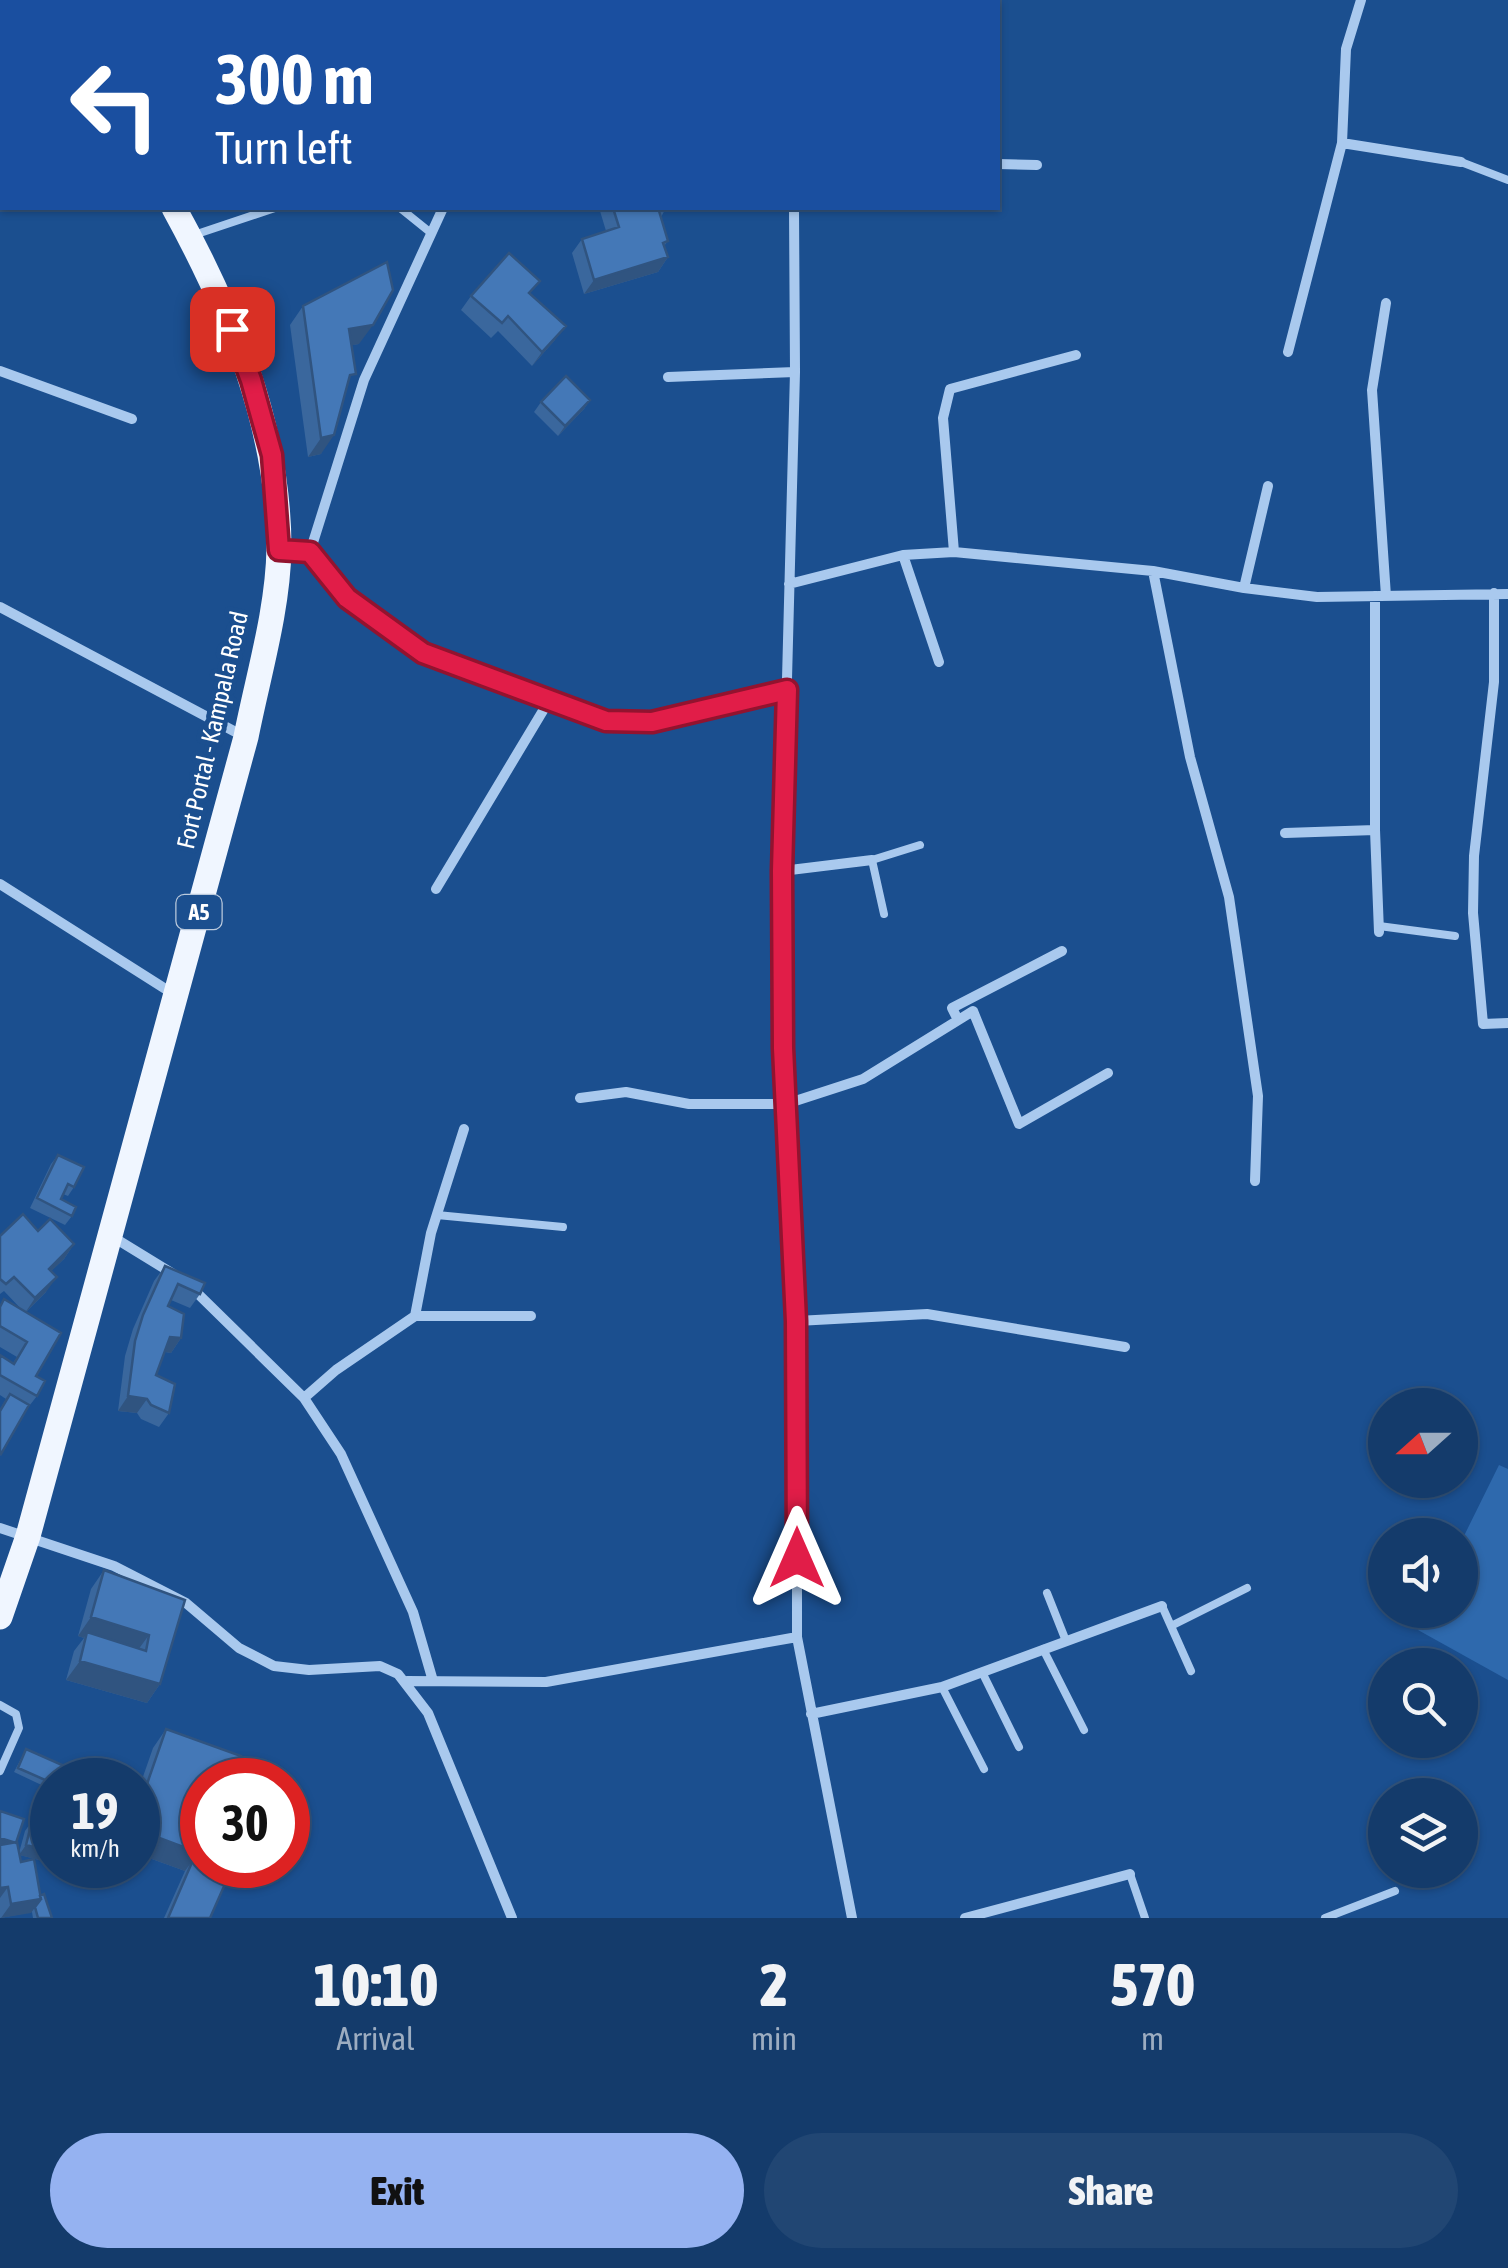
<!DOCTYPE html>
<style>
body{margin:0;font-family:"Asap Condensed",sans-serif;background:#214673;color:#f1f3f6;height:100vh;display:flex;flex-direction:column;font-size:38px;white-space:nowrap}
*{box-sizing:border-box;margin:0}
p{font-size:32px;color:#9dadc1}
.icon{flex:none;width:55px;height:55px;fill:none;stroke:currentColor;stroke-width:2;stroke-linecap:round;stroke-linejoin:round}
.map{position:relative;height:1918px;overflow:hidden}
.panel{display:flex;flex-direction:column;background:#143b6b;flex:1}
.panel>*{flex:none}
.guide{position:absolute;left:0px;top:0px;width:1000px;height:210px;box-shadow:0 2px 8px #0004,0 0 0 2px #33557e;background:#1a4fa0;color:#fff;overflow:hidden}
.needle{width:65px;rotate:249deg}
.controls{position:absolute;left:1368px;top:1388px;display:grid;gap:20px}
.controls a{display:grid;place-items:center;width:110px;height:110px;border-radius:50%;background:#143b6b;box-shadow:0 2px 8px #0004,0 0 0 2px #33557e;font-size:50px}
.speed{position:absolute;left:30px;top:1758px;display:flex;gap:20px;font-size:50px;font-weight:700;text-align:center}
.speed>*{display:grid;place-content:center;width:130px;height:130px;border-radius:50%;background:#143b6b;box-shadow:0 2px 8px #0004,0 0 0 2px #33557e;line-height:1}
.speed small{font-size:25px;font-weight:400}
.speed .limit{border:15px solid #d22;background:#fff;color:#111}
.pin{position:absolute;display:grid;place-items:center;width:85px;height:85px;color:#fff;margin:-42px;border-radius:20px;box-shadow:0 5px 15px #0006}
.me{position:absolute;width:110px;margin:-55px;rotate:0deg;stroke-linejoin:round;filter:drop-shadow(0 0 8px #0008)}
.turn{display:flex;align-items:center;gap:35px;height:210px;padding:0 50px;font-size:45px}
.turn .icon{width:130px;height:130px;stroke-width:2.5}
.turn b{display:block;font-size:70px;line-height:85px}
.eta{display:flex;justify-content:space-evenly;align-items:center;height:170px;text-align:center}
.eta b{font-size:60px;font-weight:800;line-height:70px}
.button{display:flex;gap:20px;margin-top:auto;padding:20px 50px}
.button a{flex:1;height:115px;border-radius:60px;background:#95b2f1;color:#111;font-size:40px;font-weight:800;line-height:115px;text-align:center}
.button a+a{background:#214673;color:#f1f3f6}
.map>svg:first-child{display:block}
.green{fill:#2e69ad}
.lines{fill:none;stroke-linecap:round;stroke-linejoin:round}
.service{stroke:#a9c9ee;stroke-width:8}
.minor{stroke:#a9c9ee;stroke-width:10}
.primary{stroke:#f0f6ff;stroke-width:25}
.wall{fill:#3a679d}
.shaded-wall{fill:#305480}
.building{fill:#4478b7;stroke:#305480;stroke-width:2.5}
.route-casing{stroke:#92132f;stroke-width:25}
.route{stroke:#e11d48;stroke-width:18}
.labels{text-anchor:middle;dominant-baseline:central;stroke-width:10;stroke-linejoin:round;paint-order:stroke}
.shield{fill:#1b4f8f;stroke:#bbcadd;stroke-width:2.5}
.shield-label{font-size:22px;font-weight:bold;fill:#fff}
.street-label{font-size:25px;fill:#fff;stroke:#1b4f8f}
</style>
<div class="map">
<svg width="1508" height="1918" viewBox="0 0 1508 1918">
<rect width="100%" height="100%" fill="#1b4f8f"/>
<path class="green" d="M1499,1465L1508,1469V1680L1418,1630L1428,1610H1460V1544Z"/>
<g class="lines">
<path class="service" d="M1461,162L1508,180
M400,208L431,233
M194,235L275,208
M884,914L872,860L920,845
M1379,926L1455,936
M437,1215L563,1227
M1047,1593L1066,1641
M1162,1606L1191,1671
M1171,1626L1247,1588
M1043,1649L1084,1730
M982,1672L1019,1747
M942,1687L984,1769
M0,1705L16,1714L19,1728L0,1771
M1130,1874L1145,1918
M1325,1918L1395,1891"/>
<path class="minor" d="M794,0V2
M201,2L205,0
M660,2L666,0
M0,64L2,65
M1342,143L1461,162
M0,145L2,143
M998,164L1037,165
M794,208L795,372L782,871L783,1049L797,1321V1637L852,1918
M1288,352L1342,143L1346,49L1361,0
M0,371L132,419
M668,377L795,372
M279,550L310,552L347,598L423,653L606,721L652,722L787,691
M310,552L364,380L443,208
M954,552L943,418L950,389L1076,355
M903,555L939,662
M1153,571L1190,757L1229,897L1258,1096L1255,1181
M789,584L903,555L954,552L1153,571L1244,588L1317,597L1508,594
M1244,588L1268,486
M1494,593V682L1474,856L1473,913L1483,1024L1508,1023
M1375,596V830L1379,932
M1386,596L1372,390L1386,303
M0,607L245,737
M1285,833L1375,830
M782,871L872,860
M0,884L175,995
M436,889L550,699
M958,1020L952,1008L1062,951
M580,1098L626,1092L689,1104H786L863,1079L973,1011L1019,1124L1108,1073
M113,1237L175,1275
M192,1288L304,1398L341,1454L413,1612L433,1681
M415,1316L431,1233L464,1129
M797,1321L927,1314L1125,1347
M304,1398L336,1370L415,1316H531
M0,1528L114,1566L186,1603L239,1648L274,1666L309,1670L380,1666L398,1674L428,1713L512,1918
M407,1681L546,1682L797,1637
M811,1714L942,1687L1162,1606
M965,1918L1130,1874"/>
<path class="primary" d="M65,0L66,2
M0,1617L28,1536L246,737C258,676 278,611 279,548C279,427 231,312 174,208"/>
</g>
<path class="wall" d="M603,208H666L661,217L668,241L664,246L668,257L658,272L584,294L572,253L582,239L606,231L600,211Z
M530,294L555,340L532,366L498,331L491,338L461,310L471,296Z
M303,306L359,344L352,345L346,389L321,454L308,457L290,325Z
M590,400L584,409L558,436L534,412L541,402Z
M58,1155L74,1187L68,1196L63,1194L61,1199L72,1216L65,1225L30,1208L51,1164Z
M38,1231L74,1244L64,1259L51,1271L46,1292L26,1312L36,1376L37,1396L26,1410L0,1456V1409L6,1399L0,1395V1355L13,1363L17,1357L0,1347V1305L22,1310L4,1291L0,1294V1236Z
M165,1266L200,1294L190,1308L171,1300L168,1306L181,1338L171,1353L165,1352L156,1375L169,1413L159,1427L141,1419L137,1413L118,1411L125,1356L133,1329L154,1281Z
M104,1570L185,1600L160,1684L147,1703L66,1680L74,1651L84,1638L78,1636L91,1589Z
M166,1729L202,1859L200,1863L210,1918H164L185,1871L138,1854V1791L153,1748Z
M26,1749L52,1780V1790L14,1772Z
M0,1811L16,1842L19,1853L25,1831L32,1821L51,1863L20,1855L21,1862L52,1918H33L32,1912L0,1918Z"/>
<path class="shaded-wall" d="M668,257L658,272L584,294L594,280Z
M373,325L359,344L336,348L349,329Z
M566,326L555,340L532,366L542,352Z
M590,400L584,409L558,436L565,426Z
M334,435L321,454L308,457L321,438Z
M74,1244L64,1259L38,1284L49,1269Z
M57,1277L46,1292L25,1313L35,1298Z
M170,1337L181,1338L171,1353L160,1351Z
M128,1396L147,1399L137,1413L118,1411Z
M91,1617L149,1635L135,1654L87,1632L84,1638L78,1636Z
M80,1661L160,1684L147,1703L66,1680Z
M138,1830L202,1854V1859L192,1874L193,1860L185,1871L138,1854Z
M0,1838L16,1843L0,1850Z
M26,1845L52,1852V1861L51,1863L19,1855Z
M8,1887L0,1898V1888Z
M41,1899L31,1913L1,1918L11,1904Z"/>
<path class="building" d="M532,0H566L568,2H534Z
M613,208H666L667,209L659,211L668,241L663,243L668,257L594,280L582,239L619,227Z
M509,253L540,281L529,293L566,326L542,352L508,316L502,323L471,296Z
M387,262L393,290L373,325L349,329L356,374L350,375L334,435L321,438L303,306Z
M566,376L590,400L565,426L541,402Z
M58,1155L84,1167L74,1187L68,1184L61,1199L76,1207L72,1216L37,1198Z
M23,1214L38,1231L50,1219L74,1244L49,1269L57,1277L35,1298L14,1277L6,1284L0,1279V1236Z
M165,1266L205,1283L200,1294L178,1284L168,1306L184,1314L181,1338L170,1337L156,1375L175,1384L169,1413L151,1405L147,1399L128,1396L135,1341L143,1315Z
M4,1299L61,1333L36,1376L45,1381L37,1396L0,1375V1355L14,1364L27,1342L0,1326V1307Z
M10,1394L29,1405L1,1454L0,1453V1411Z
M104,1570L185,1600L160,1684L80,1661L87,1632L146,1651L149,1635L91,1617Z
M166,1729L241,1756L232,1780H202V1854L138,1830V1810Z
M26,1749L87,1776L86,1780H52V1783L18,1768Z
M0,1811L24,1819L16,1843L0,1838Z
M32,1821L52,1826V1852L26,1845Z
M17,1842L21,1862L34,1859L41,1899L11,1904L8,1887L0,1888V1845Z
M193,1860L229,1875L210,1918H168Z
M44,1894L52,1918H38L35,1907L41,1899L40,1896Z"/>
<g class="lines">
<g class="route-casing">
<path id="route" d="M232,329L251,380L272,455L279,550L310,552L347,598L423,653L606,721L652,722L787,690L782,871L783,1048L796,1321L797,1558"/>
</g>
<use href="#route" class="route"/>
</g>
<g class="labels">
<rect class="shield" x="176.5" y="895" width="45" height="34" rx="8"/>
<g class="shield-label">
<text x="199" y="912">A5</text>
</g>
<g class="street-label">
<text transform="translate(212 730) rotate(-77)">Fort Portal - Kampala Road</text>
</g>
</g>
</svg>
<div class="controls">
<a><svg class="needle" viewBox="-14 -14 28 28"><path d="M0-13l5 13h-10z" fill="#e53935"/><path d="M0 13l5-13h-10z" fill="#9dadc1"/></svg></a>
<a><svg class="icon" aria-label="sound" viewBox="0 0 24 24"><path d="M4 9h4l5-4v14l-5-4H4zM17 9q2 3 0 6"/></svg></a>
<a><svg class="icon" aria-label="search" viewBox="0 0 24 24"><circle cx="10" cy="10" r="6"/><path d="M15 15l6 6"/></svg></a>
<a><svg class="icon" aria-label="layers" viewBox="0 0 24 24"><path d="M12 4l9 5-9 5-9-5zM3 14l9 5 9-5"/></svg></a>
</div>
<div class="speed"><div>19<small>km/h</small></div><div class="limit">30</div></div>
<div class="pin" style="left:232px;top:329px;background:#d93025"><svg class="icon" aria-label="arrive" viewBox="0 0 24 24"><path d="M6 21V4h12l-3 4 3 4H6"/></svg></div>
<svg class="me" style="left:797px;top:1558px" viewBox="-20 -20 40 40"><path d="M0-17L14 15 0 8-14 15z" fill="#e11d48" stroke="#fff" stroke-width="4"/></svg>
<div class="guide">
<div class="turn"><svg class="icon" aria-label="left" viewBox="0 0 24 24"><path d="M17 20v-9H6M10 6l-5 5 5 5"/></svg><div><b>300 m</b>Turn left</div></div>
</div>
</div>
<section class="panel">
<div class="eta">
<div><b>10:10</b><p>Arrival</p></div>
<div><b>2</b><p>min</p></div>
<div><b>570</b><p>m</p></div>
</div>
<div class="button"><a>Exit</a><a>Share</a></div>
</section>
